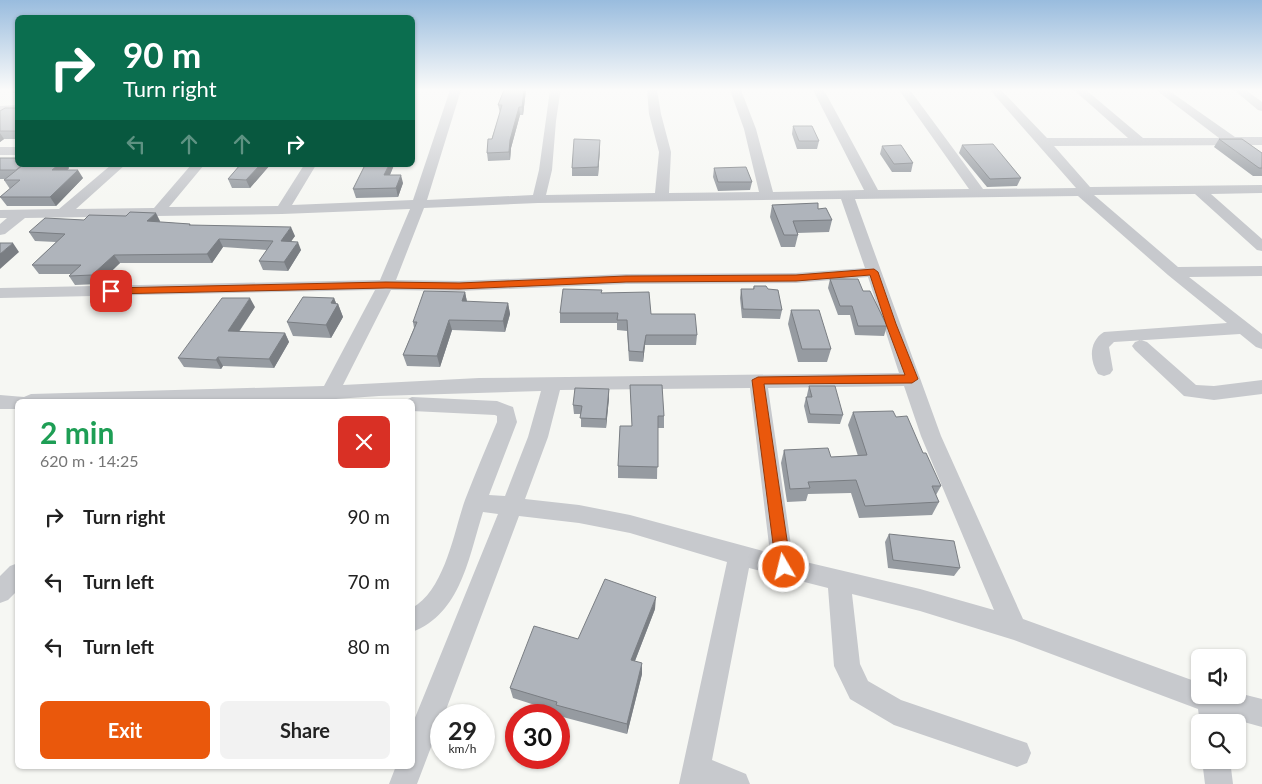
<!DOCTYPE html>
<meta charset="utf-8">
<style>
body{margin:0;font-family:Lato,sans-serif;background:#f2f2f2;color:#222;height:100vh;display:flex;flex-direction:column;font-size:19px;white-space:nowrap}
*{box-sizing:border-box;margin:0}
p{font-size:16px;color:#767676}
.icon{flex:none;width:28px;height:28px;fill:none;stroke:currentColor;stroke-width:2;stroke-linecap:round;stroke-linejoin:round}
.map{position:relative;flex:1;overflow:hidden}
.details{position:absolute;left:15px;top:399px;width:400px;height:370px;display:flex;flex-direction:column;background:#fff;border-radius:8px;box-shadow:0 1px 4px #0004}
.details>*{flex:none}
.top-card{position:absolute;left:15px;top:15px;width:400px;height:152px;border-radius:8px;box-shadow:0 1px 4px #0004;background:#0b6e4f;color:#fff;overflow:hidden}
.tools{position:absolute;left:1191px;top:649px;display:grid;gap:10px}
.tools a{display:grid;place-items:center;width:55px;height:55px;border-radius:8px;background:#fff;box-shadow:0 1px 4px #0004;font-size:25px}
.speed{position:absolute;left:430px;top:704px;display:flex;gap:10px;font-size:25px;font-weight:700;text-align:center}
.speed>*{display:grid;place-content:center;width:65px;height:65px;border-radius:50%;background:#fff;box-shadow:0 1px 4px #0004;line-height:1}
.speed small{font-size:12px;font-weight:400}
.speed .limit{border:8px solid #d22;background:#fff;color:#111}
.pin{position:absolute;display:grid;place-items:center;width:42px;height:42px;color:#fff;margin:-21px;border-radius:10px;box-shadow:0 2px 8px #0006}
.me{position:absolute;width:55px;margin:-28px;rotate:352deg;stroke-linejoin:round;filter:drop-shadow(0 0 4px #0008)}
.turn{display:flex;align-items:center;gap:18px;height:105px;padding:0 25px;font-size:22px}
.turn .icon{width:65px;height:65px;stroke-width:2.5}
.turn b{display:block;font-size:35px;line-height:42px}
.lanes{display:flex;align-items:center;height:48px;padding:0 25px;background:#0003;justify-content:center;gap:25px;direction:ltr}
.lanes .off{opacity:.35}
.round{display:grid;place-items:center;flex:none;width:52px;height:52px;border-radius:8px;background:#f2f2f2}
.overview{display:flex;align-items:center;justify-content:space-between;height:85px;padding:0 25px}
h1{font-size:30px;font-weight:700;line-height:38px;color:#1e9e55}
.cta{display:flex;gap:10px;margin-top:auto;padding:10px 25px}
.cta a{flex:1;height:58px;border-radius:8px;background:#ea580c;color:#fff;font-size:20px;font-weight:700;line-height:58px;text-align:center}
.cta a+a{background:#f2f2f2;color:#222}
ul{padding:0;list-style:none}
li{display:flex;align-items:center;gap:15px;height:65px;padding:0 25px}
li div{flex:1}
li b{display:block;font-size:19px}
li em{font-style:normal}
.map>svg:first-child{display:block}
.lines{fill:none;stroke-linecap:round;stroke-linejoin:round}
.minor{fill:#c7c9cd;fill-rule:evenodd}
.wall{fill:#969ba1}
.shaded-wall{fill:#7a7e83}
.building{fill:#afb4bb;stroke:#7a7e83}
.route{fill:#ea580c;stroke:#983908}
</style>
<div class="map">
<svg width="1262" height="784" viewBox="0 0 1262 784">
<rect width="100%" height="100%" fill="#f6f7f3"/>
<g class="lines">
<path class="minor" d="M450,90H461L427,200L533,195L539,170L550,90H560V94L556,121L552,170L546,195L655,193L659,152L649,114L647,90H657L661,114L671,152L669,193L759,192L744,129L730,90H741L756,129L773,192L864,190L813,90H824L878,190L969,189L899,90H910L983,189L1076,188L990,90H1001L1047,138H1128L1074,90H1086L1143,138H1219L1156,90H1168L1235,137H1262V145L1054,146L1090,187L1262,185V193L1211,194L1262,239V251L1257,250L1195,194L1094,195L1178,267L1262,266V276L1189,277L1262,334V349L1256,347L1240,334L1114,342L1109,347L1113,370L1110,374L1104,376L1098,374C1089,360 1089,341 1104,332L1227,323L1168,275L1078,196L855,199L941,436L1023,619L1200,683V695H1238V693L1262,699V727L1226,717V722L1200,724L1198,709L1014,640L920,611L852,594L860,664L868,681L901,700L1027,743L1031,753L1027,763L1017,767L894,725L850,699L834,666L828,588L749,568L712,760L746,774L750,784H679L727,562L630,533L579,523L519,516L444,715H441V721L417,784H389L396,766H412V725L498,514L483,512C469,556 461,614 412,632V608C445,590 454,531 465,500C475,474 486,448 497,422V416L495,415L412,411V401H404L412,397L497,401L513,407L517,422L489,495L505,496L528,437L541,391L379,396L336,399L334,401H18V409H0V395L24,397L31,394L324,386L375,290L0,298V288L380,280L410,209L282,214L25,218L5,234L0,235V224L7,218H0V210L59,209L111,165H125L76,209L154,208L191,165H204L169,207L278,206L304,165H316L292,205L413,200ZM841,199L865,268L796,273L626,274L459,281L396,280L424,208L538,203ZM868,277L899,373L479,378L343,385L391,290L459,291L626,284L796,283ZM904,386L921,436L994,610L920,589L793,559L768,388ZM750,388L770,553L630,515L579,505L525,499L548,437L560,390Z
M1234,90H1246L1262,102V111L1258,110Z
M18,105V111L0,112V106Z
M0,147H18V155H0Z
M1141,340L1147,342L1196,385L1214,386L1262,380V394L1214,400L1184,396L1135,350L1132,346L1135,342Z
M18,563V590L8,600L0,603V576L10,566Z
M1202,760H1230L1233,784H1205Z"/>
</g>
<path class="wall" d="M11,90H18V93H13Z
M504,90H526L523,115H520L511,148L510,160L488,161L487,153L500,113L498,105Z
M18,108V139H4L0,142V111Z
M793,126L819,141L817,149H797L792,134Z
M1219,139L1262,153V176H1253L1214,147Z
M962,145L1021,178L1017,186L987,187L959,153Z
M882,146L913,163L911,172H892L880,154Z
M600,148L598,176H572V168Z
M0,158L18,165H67L69,168L68,170L83,178L56,206H7L0,197L10,189L4,180L6,179H0Z
M240,165H270L250,188H232L228,179Z
M394,165L390,175L403,183L398,197L356,198L353,189Z
M714,168L752,182L750,190L718,191L713,177Z
M772,205L832,220L829,232L797,233L798,235L795,247H781L770,217Z
M84,220L160,221V222L190,224L191,225L295,236L291,241L301,250L288,271L263,270L259,261L267,250L223,247L212,263H120L98,284L75,285L69,276L71,274H39L32,265L56,242L35,241L29,232Z
M830,279L863,291L887,326L884,336L855,335L850,315H838L828,288Z
M754,286L768,289L782,310L780,319L742,318L740,298L741,289H753Z
M465,292L467,302L508,303L510,314L505,332L452,330L440,367L407,366L403,355L414,328L413,322Z
M602,293L697,335L696,345H645L643,362L629,361L627,331L617,330V323H560V313Z
M334,298L336,303L338,304L343,317L331,338L293,336L287,322Z
M255,307L239,332L285,333L289,342L274,368L223,366L221,369L184,367L178,358Z
M791,310L831,349L827,362H798L788,324Z
M630,385L664,416V428H658L657,479L618,478V466L632,426Z
M809,386L843,415L840,424L808,423L804,406L806,397H807V395Z
M609,389V398L606,428L581,427V414H574L573,405Z
M853,412L896,417L923,453L941,486L936,495L939,502L932,515L859,518L851,493L808,494L806,501L787,502L781,463L784,450L831,457L858,456L848,425Z
M889,534L960,568L954,576L888,568L885,542Z
M655,609L635,661L642,674L627,734L559,716L557,712L513,698L510,688Z"/>
<path class="shaded-wall" d="M524,90H526L523,115L522,107Z
M519,107L520,115L511,148L510,160L509,152L510,140Z
M0,133L4,139L0,142Z
M600,140V148L598,176V167Z
M58,165H67L69,168L58,179L52,170Z
M260,165H270L250,188L246,180Z
M389,165H394L386,184L384,175Z
M78,170L83,178L56,206L50,197Z
M401,175L403,183L398,197L396,188Z
M156,213L160,221L152,230L147,221Z
M291,227L295,236L285,250L281,241Z
M219,239L223,247L212,263L207,254Z
M298,242L301,250L288,271L284,262Z
M13,243L19,252L0,269V254Z
M114,255L120,263L98,284L92,275Z
M465,292L467,302L462,301Z
M250,298L255,307L233,340L228,331Z
M334,298L337,306L338,304L343,317L331,338L326,325L331,303Z
M508,303L510,314L505,332L503,321Z
M449,320L452,330L440,367L437,356Z
M285,333L289,342L274,368L269,359Z
M646,335L645,345L643,362V352Z
M218,357L223,366L221,369L216,360Z
M609,389V398L606,428V419Z
M656,597L655,609L631,671V660Z
M642,663V674L627,734V724Z"/>
<path class="building" d="M504,90H524L522,107H519L510,140L509,152L487,153L488,139H492L502,105H498Z
M5,108H18V131H0V111Z
M793,126H812L819,141H799Z
M574,139L600,140L598,167L572,168Z
M1219,139H1242L1262,153V168H1259Z
M993,144L1021,178L990,179L962,145Z
M901,145L913,163L894,164L882,146Z
M0,158H18V165H22L16,170H0Z
M23,165H58L52,170H78L50,197H0L20,180H4Z
M240,165H260L246,180L228,179Z
M365,165H389L384,175H401L396,188L353,189Z
M746,167L752,182H718L714,168Z
M818,203V209L826,208L832,220L793,221L798,235H784L772,205Z
M130,212L156,213L147,221L190,224L189,225L291,227L281,241L298,242L284,262L259,261L273,241L219,239L207,254L114,255L92,275L69,276L81,265H32L65,234L29,232L45,218L84,220L89,215L126,216Z
M0,243H13L0,254Z
M830,279H858L863,291H870L887,326H858L852,306H840Z
M754,286H766L768,289L778,290L782,310L743,309L741,289H754Z
M563,289L602,290L601,293L649,292L651,314H695L697,335H646L643,352L629,351L627,320H617L618,313H560Z
M424,291L465,292L462,301L508,303L503,321L449,320L437,356L403,355L417,322H413Z
M303,297L334,298L331,303L338,304L326,325L287,322Z
M222,298H250L228,331L285,333L269,359L218,357L216,360L178,358Z
M791,310H819L831,349H802Z
M630,385H662L664,416H658V467L618,466L620,426H632Z
M809,386H835L843,415L810,414L806,397H812Z
M575,388L609,389L606,419L580,418L582,406L573,405Z
M893,411L896,417L907,416L923,453H926L941,486H932L939,502L865,506L856,480L808,482L810,488L790,489L784,450L828,448L831,457L867,455L853,412Z
M889,534L954,541L960,568L893,560Z
M605,579L656,597L631,660L642,663L627,724L556,705L557,702L510,688L534,626L578,639Z"/>
<linearGradient id="sky" x2="0" y2="1"><stop stop-color="#99bcde"/><stop offset="0.45" stop-color="#fbfbfa"/><stop offset="1" stop-color="#fbfbfa" stop-opacity="0"/></linearGradient>
<rect width="1262" height="200" fill="url(#sky)"/>
<path class="route" d="M874,269L878,272L896,324L918,379L912,383L764,384L791,567L788,571L784,573L779,571L776,567L752,380L758,377L905,375L886,324L870,275L796,281L626,282L459,289L386,288L111,294L106,291L111,288L386,282L459,283L626,276L796,275Z"/>
</svg>
<div class="tools">
<a><svg class="icon" aria-label="sound" viewBox="0 0 24 24"><path d="M4 9h4l5-4v14l-5-4H4zM17 9q2 3 0 6"/></svg></a>
<a><svg class="icon" aria-label="search" viewBox="0 0 24 24"><circle cx="10" cy="10" r="6"/><path d="M15 15l6 6"/></svg></a>
</div>
<div class="speed"><div>29<small>km/h</small></div><div class="limit">30</div></div>
<div class="pin" style="left:111px;top:291px;background:#d93025"><svg class="icon" aria-label="arrive" viewBox="0 0 24 24"><path d="M6 21V4h12l-3 4 3 4H6"/></svg></div>
<svg class="me" style="left:784px;top:567px" viewBox="-20 -20 40 40"><circle r="17" fill="#ea580c" stroke="#fff" stroke-width="3"/><path d="M0-11L8 9 0 5-8 9z" fill="#fff"/></svg>
<div class="top-card">
<div class="turn"><svg class="icon" aria-label="right" viewBox="0 0 24 24"><path d="M7 20v-9h11M14 6l5 5-5 5"/></svg><div><b>90 m</b>Turn right</div></div>
<div class="lanes"><svg class="icon off" aria-label="left" viewBox="0 0 24 24"><path d="M17 20v-9H6M10 6l-5 5 5 5"/></svg><svg class="icon off" aria-label="ahead" viewBox="0 0 24 24"><path d="M12 20V5M6 11l6-6 6 6"/></svg><svg class="icon off" aria-label="ahead" viewBox="0 0 24 24"><path d="M12 20V5M6 11l6-6 6 6"/></svg><svg class="icon" aria-label="right" viewBox="0 0 24 24"><path d="M7 20v-9h11M14 6l5 5-5 5"/></svg></div>
</div>
<section class="details">
<div class="overview"><div><h1>2 min</h1><p>620 m · 14:25</p></div><a class="round" style="background:#d93025;color:#fff"><svg class="icon" aria-label="close" viewBox="0 0 24 24"><path d="M6 6l12 12M18 6L6 18"/></svg></a></div>
<ul>
<li><svg class="icon" aria-label="right" viewBox="0 0 24 24"><path d="M7 20v-9h11M14 6l5 5-5 5"/></svg><div><b>Turn right</b></div><em>90 m</em></li>
<li><svg class="icon" aria-label="left" viewBox="0 0 24 24"><path d="M17 20v-9H6M10 6l-5 5 5 5"/></svg><div><b>Turn left</b></div><em>70 m</em></li>
<li><svg class="icon" aria-label="left" viewBox="0 0 24 24"><path d="M17 20v-9H6M10 6l-5 5 5 5"/></svg><div><b>Turn left</b></div><em>80 m</em></li>
</ul>
<div class="cta"><a>Exit</a><a>Share</a></div>
</section>
</div>
